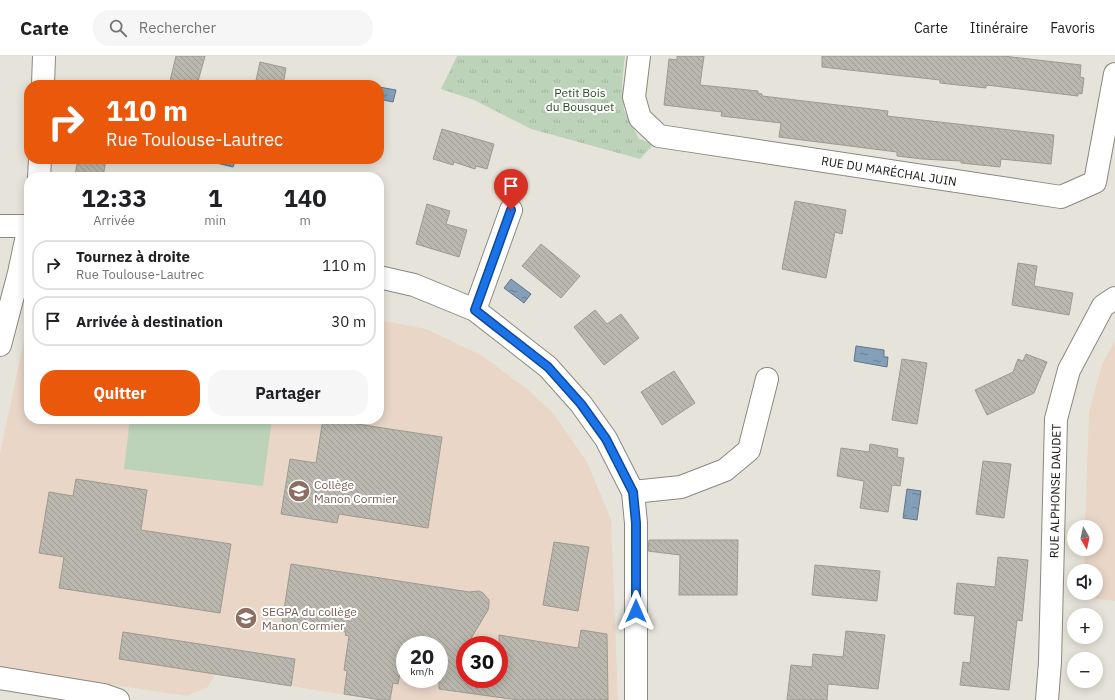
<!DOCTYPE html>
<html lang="fr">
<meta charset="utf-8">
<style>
body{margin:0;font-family:"IBM Plex Sans",sans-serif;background:#f6f6f6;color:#202124;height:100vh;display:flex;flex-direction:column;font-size:15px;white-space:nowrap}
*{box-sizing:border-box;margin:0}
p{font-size:13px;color:#757577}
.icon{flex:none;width:22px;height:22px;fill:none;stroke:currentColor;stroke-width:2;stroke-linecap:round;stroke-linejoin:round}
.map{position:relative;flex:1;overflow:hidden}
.details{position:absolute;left:24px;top:116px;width:360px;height:252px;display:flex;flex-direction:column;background:#fff;border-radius:16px;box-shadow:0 2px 10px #0003}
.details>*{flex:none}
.top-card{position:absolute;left:24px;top:24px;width:360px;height:84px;border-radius:16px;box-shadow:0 2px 10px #0003;background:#ea580c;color:#fff;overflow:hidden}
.needle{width:26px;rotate:171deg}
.tools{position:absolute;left:1067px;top:464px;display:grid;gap:8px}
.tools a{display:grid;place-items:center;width:36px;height:36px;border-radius:50%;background:#fff;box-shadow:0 2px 10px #0003;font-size:20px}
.speed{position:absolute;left:396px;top:580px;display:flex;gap:8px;font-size:20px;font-weight:700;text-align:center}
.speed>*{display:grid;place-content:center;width:52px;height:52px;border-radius:50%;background:#fff;box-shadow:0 2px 10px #0003;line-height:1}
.speed small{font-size:10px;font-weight:400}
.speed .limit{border:6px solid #d22;background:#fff;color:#111}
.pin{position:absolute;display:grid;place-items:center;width:34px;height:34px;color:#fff;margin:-41px -17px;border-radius:50% 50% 50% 0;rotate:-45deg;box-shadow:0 0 4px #0007}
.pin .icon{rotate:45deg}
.me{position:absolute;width:44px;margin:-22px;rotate:0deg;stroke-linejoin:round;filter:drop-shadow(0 0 3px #0008)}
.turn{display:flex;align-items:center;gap:14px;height:84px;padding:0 16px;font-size:18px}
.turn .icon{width:52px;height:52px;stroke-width:2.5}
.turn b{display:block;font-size:28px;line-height:34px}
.eta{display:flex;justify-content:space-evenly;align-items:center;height:68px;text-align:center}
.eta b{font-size:24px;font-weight:800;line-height:28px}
.primary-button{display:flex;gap:8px;margin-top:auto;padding:8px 16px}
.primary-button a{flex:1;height:46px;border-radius:16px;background:#ea580c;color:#fff;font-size:16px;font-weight:800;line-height:46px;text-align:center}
.primary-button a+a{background:#f6f6f6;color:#202124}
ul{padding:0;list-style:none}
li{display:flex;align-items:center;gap:12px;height:50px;margin:0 8px 6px;padding:0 8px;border:2px solid #e0e0e0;border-radius:16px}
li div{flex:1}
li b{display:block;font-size:15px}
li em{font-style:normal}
header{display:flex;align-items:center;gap:24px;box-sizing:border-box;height:56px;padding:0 20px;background:#fff;border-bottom:1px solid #e0e0e0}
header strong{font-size:19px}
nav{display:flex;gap:22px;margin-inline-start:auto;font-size:14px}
.search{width:280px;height:36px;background:#f6f6f6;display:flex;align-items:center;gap:10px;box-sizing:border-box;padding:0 14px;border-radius:16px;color:#757577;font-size:15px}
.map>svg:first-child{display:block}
.education{fill:#e9d6c7;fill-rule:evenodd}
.park{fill:url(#park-tufts)}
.pitch{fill:#bdd3b9}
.water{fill:url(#water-ripples);stroke:#627587}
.building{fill:url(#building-back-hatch);stroke:#9c9a91}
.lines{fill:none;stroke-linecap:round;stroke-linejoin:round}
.minor-casing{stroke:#8a887f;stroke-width:24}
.minor{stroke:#fff;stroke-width:22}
.route-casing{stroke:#114b97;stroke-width:10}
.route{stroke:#1a73e8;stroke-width:7}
.labels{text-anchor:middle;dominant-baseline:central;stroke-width:4;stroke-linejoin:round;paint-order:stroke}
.park-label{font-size:12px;fill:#294e24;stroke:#fff}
.street-label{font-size:12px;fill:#151411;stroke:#fff}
.education-label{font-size:12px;fill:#785e54;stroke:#fff;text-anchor:start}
</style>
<header>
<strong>Carte</strong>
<div class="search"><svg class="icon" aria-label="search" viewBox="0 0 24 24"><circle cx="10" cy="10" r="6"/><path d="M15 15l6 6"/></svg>Rechercher</div>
<nav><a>Carte</a><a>Itinéraire</a><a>Favoris</a></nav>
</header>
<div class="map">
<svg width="1115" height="644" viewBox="0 0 1115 644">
<defs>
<pattern id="park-tufts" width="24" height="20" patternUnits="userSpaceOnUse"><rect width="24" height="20" fill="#bdd3b9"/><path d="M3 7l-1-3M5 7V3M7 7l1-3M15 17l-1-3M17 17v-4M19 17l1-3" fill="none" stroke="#a2b49e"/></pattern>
<pattern id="water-ripples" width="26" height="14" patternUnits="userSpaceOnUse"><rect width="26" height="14" fill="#839fb9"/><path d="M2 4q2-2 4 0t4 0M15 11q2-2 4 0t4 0" fill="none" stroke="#6a8095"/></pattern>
<pattern id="building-back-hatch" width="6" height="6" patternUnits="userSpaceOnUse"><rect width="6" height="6" fill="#bab8ae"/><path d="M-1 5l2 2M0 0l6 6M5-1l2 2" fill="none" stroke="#9f9d95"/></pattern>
</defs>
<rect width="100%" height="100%" fill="#e6e4da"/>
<path class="education" d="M29,260V363H379V264L426,273L481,299L527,333L553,357L587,406L611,463L618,644H377L215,618L208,631L187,640L0,612V398ZM405,589H439V623H405ZM465,589H499V623H465Z
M1115,285V545L1083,541L1084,537H1096V515H1084L1085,493H1096V471H1085L1089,357L1102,308Z"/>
<path class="park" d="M457,0H625L622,27L624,54L639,83L654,88L640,103L531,73L474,44L441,33Z"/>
<path class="pitch" d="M130,363H272L263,430L124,413Z"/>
<path class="water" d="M379,31L396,34L393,46L379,43Z
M209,103H236L233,111L208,105Z
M511,223L531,238L524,247L504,232Z
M856,290L884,294V301H888L887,311L854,305Z
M907,433L921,435L917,464L903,462Z"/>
<path class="building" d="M176,0H205L197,29H169Z
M677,0H704L700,29L758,35V37L762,38V40L888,55L887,60L1054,79L1051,108L1001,103L1000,111L961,107V105L922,103L897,100V96L779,81L781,67L721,60L722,56L664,49L669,3L677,4Z
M822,0H1003L1081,9L1080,21L1084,22L1082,38L1078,37V40L986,29V32L940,27V24L822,11Z
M260,6L286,12L283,29H255Z
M442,73L494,88L487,113L476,110L475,113L454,106L453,109L433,103Z
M78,103H106L103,121H86L75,119Z
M795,145L846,154L842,178L835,176L826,222L782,213Z
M427,148L450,155L446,168L467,174L459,201L416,188Z
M541,188L580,220L561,242L522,210Z
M1018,207L1037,210L1034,230L1073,237L1069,259L1012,249Z
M595,254L607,268L621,258L639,282L604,309L574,271Z
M1026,298L1047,306L1034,337L987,359L975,334L1013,316L1018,303L1023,305Z
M902,303L927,307L917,368L892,364Z
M674,315L695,347L662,369L641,336Z
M323,363H345L344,366L442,381L428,472L339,458L337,467L281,458L290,403L316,407Z
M870,388L898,393L897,401L904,402L900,430L892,429L888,456L860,452L864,425L837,420L841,392L869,396Z
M983,405L1011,408L1004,462L976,458Z
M76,423L147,434L141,474L231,488L220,557L59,532L64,501L39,497L49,436L73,440Z
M649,484H738L737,539H679L680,499L648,495Z
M554,486L589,491L578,555L543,549Z
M998,501L1028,504L1022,565L1017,564L1009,634L960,629L963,606L970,607L975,560L954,558L957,527L995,531Z
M291,508L469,536L479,535L483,537L489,544V549L488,554L467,589H465V623H499V579L578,592L581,574L607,578L608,644H518L439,633V589H405L398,628L393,627L390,644H381L344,638L347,615L344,614L349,580L345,579L346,576L282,567Z
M815,509L880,515L877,545L812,539Z
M846,575L885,579L878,633L828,628L827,644H787L791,609L812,611L813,598L843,601Z
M123,576L295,603L291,630L119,603Z"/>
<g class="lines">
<g class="minor-casing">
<path id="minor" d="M639,0L634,41L640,62L659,80L1061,141L1095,126L1115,18
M43,29L44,0
M39,121L40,103
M0,170H29
M379,221L414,229L475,254L548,311L581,348L606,383L633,436L636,467V644
M475,254L511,154
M0,289L19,217L29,170
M633,436L681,431L725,414L749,394L767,323
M0,622L104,639L118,644
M1047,644L1050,606L1056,363L1069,314L1103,250L1115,242"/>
</g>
<use href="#minor" class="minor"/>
</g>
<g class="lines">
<g class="route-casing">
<path id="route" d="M511,154L475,254L548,311L581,348L606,383L633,436L636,467V555"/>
</g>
<use href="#route" class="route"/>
</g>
<defs>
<g id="school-disc" transform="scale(1.15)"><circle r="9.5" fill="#8d6e63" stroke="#fff"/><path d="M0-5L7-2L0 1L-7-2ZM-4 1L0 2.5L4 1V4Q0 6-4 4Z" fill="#fff"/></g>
</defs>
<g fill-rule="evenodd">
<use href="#school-disc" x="299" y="435"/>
<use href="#school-disc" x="246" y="562"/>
</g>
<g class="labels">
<g class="park-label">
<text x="580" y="36">Petit Bois<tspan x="580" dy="14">du Bousquet</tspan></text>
</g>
<g class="street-label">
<text transform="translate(889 115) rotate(9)">RUE DU MARÉCHAL JUIN</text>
<text transform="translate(1055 435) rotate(-89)">RUE ALPHONSE DAUDET</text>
</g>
<g class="education-label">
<text x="314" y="428">Collège<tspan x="314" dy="14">Manon Cormier</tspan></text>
<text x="262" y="555">SEGPA du collège<tspan x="262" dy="14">Manon Cormier</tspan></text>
</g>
</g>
</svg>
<div class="tools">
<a><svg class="needle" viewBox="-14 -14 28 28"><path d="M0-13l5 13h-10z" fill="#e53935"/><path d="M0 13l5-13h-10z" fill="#757577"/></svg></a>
<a><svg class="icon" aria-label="sound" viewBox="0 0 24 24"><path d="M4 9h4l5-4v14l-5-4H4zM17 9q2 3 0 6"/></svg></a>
<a>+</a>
<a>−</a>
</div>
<div class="speed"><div>20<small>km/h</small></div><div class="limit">30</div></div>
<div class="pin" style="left:511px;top:154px;background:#d93025"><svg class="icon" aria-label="arrive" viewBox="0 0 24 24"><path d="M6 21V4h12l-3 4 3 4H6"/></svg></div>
<svg class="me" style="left:636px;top:555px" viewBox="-20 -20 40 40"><path d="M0-17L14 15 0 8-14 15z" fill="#1a73e8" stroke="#fff" stroke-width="4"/></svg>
<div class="top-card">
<div class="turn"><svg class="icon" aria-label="right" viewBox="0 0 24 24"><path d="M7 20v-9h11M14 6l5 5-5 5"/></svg><div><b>110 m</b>Rue Toulouse-Lautrec</div></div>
</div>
<section class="details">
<div class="eta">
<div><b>12:33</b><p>Arrivée</p></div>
<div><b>1</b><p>min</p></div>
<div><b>140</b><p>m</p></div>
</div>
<ul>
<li><svg class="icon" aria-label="right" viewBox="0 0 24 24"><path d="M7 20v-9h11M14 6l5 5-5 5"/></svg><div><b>Tournez à droite</b><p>Rue Toulouse-Lautrec</p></div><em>110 m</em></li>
<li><svg class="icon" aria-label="arrive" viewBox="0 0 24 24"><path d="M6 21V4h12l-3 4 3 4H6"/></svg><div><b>Arrivée à destination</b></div><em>30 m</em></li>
</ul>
<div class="primary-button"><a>Quitter</a><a>Partager</a></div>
</section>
</div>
